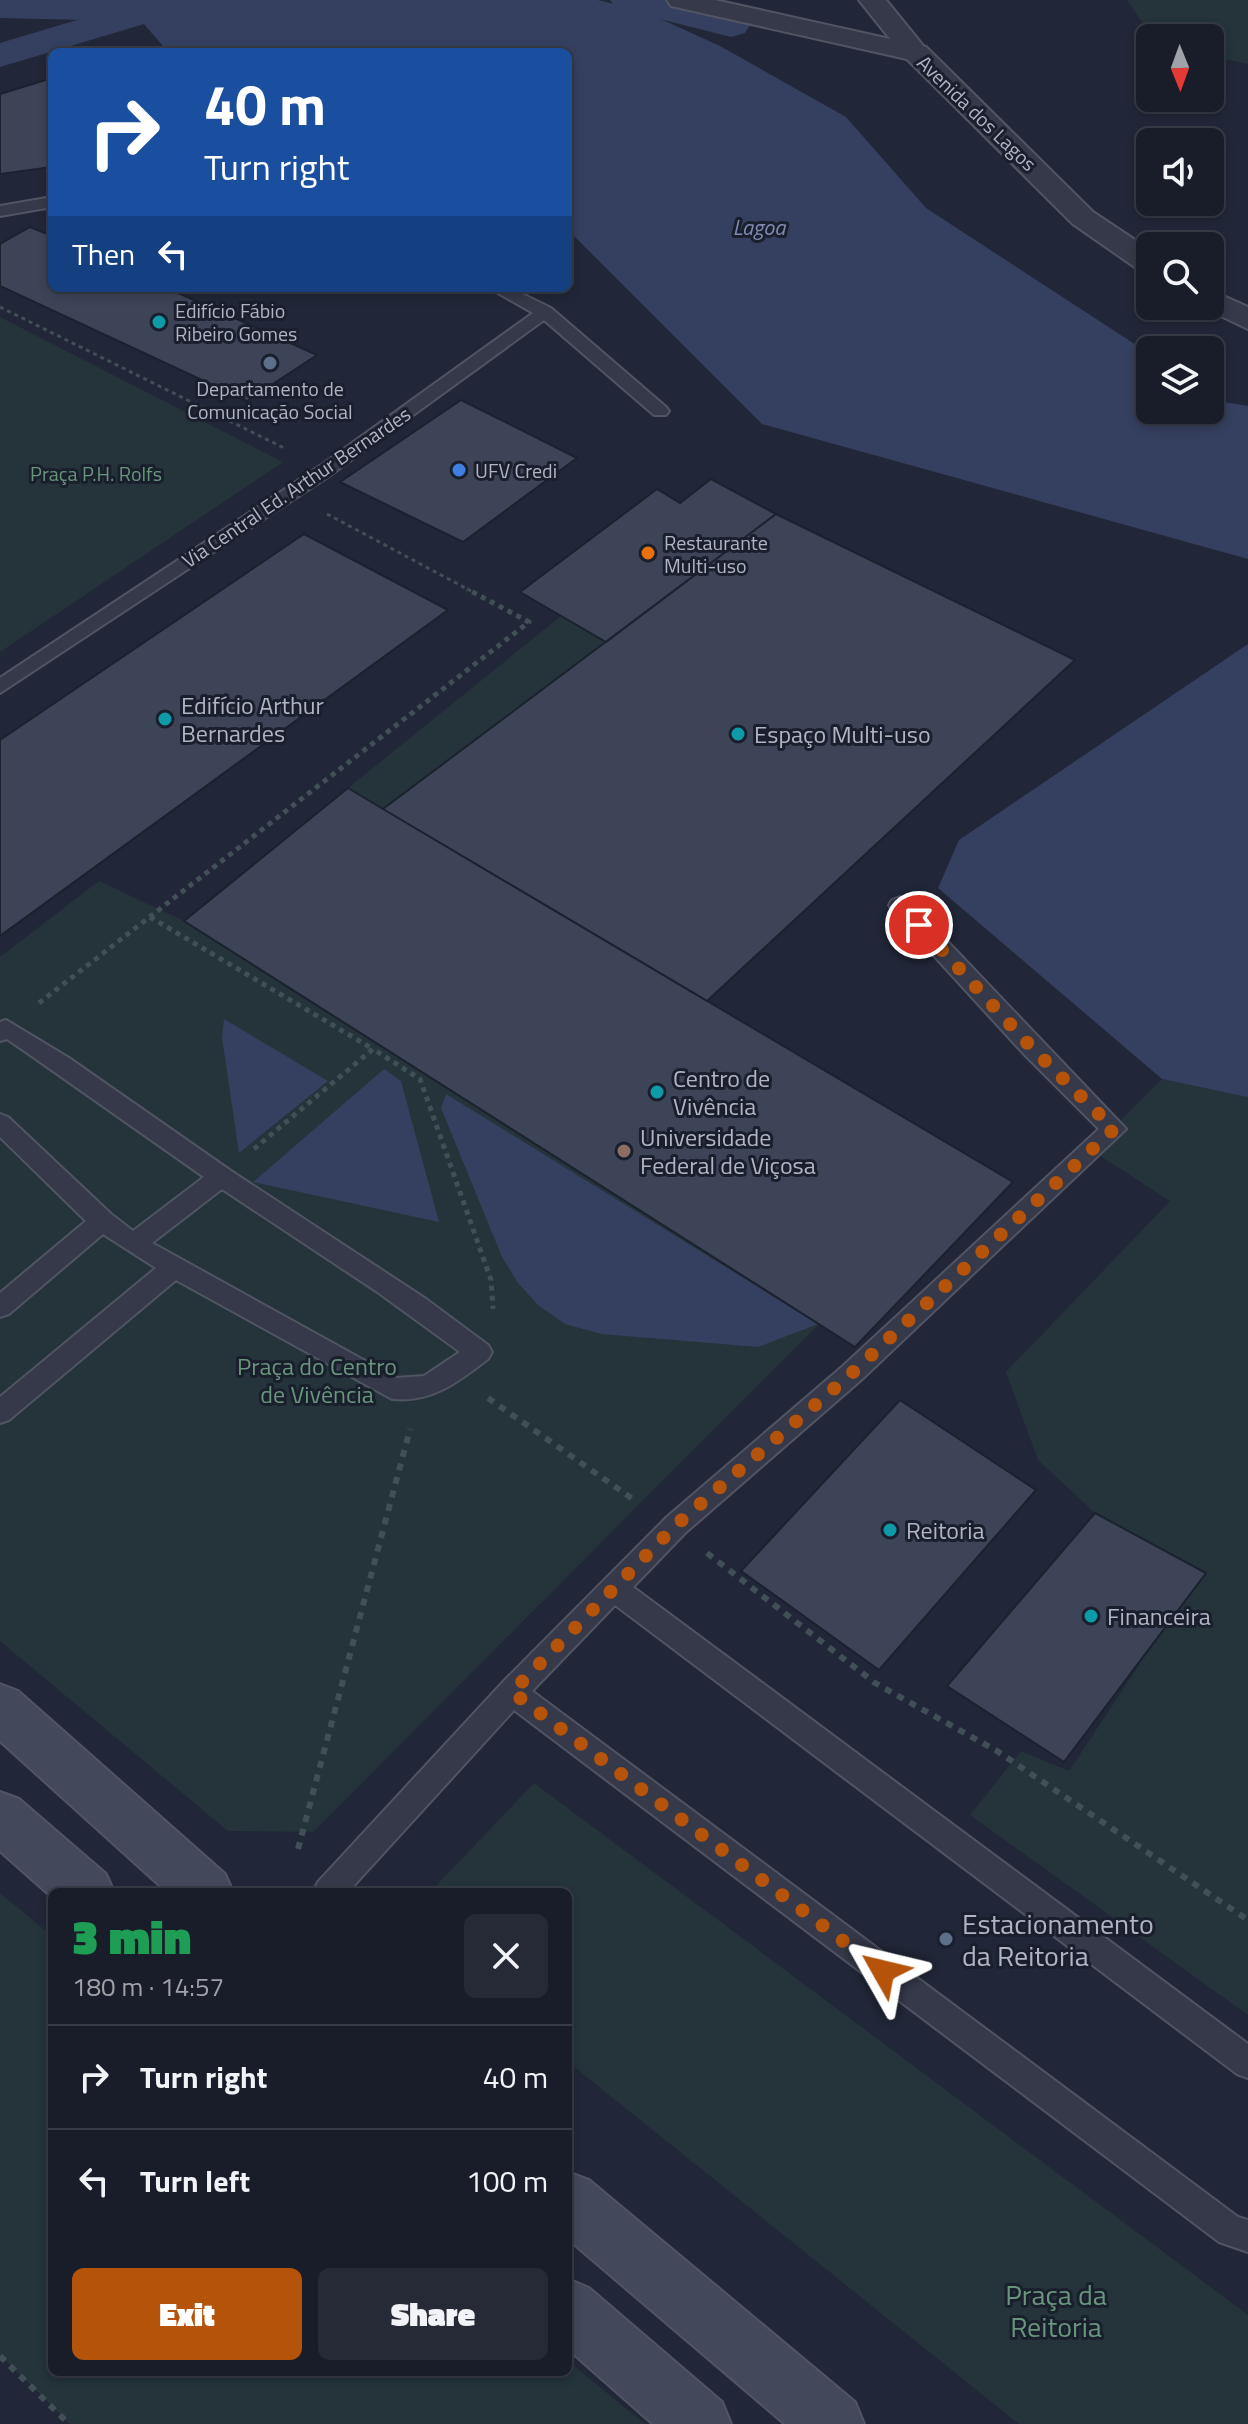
<!DOCTYPE html>
<meta charset="utf-8">
<style>
body{margin:0;font-family:"Titillium Web",sans-serif;background:#262a36;color:#f1f3f6;height:100vh;display:flex;flex-direction:column;font-size:30px;white-space:nowrap}
*{box-sizing:border-box;margin:0}
p{font-size:26px;color:#9fa2a8}
.icon{flex:none;width:44px;height:44px;fill:none;stroke:currentColor;stroke-width:2;stroke-linecap:round;stroke-linejoin:round}
.map{position:relative;flex:1;overflow:hidden}
.details{position:absolute;left:48px;top:1888px;width:524px;height:488px;display:flex;flex-direction:column;background:#191d2a;border-radius:12px;box-shadow:0 4px 12px #0003,0 0 0 2px #373b47}
.details>*{flex:none}
.banner{position:absolute;left:48px;top:48px;width:524px;height:244px;border-radius:12px;box-shadow:0 4px 12px #0003,0 0 0 2px #373b47;background:#1a4fa0;color:#fff;overflow:hidden}
.needle{width:52px;rotate:179deg}
.controls{position:absolute;left:1136px;top:24px;display:grid;gap:16px}
.controls a{display:grid;place-items:center;width:88px;height:88px;border-radius:12px;background:#191d2a;box-shadow:0 4px 12px #0003,0 0 0 2px #373b47;font-size:40px}
.pin{position:absolute;display:grid;place-items:center;width:68px;height:68px;color:#fff;margin:-34px;border:4px solid #fff;border-radius:50%;box-shadow:0 2px 8px #0007}
.me{position:absolute;width:88px;margin:-44px;rotate:307deg;stroke-linejoin:round;filter:drop-shadow(0 0 6px #0008)}
.turn{display:flex;align-items:center;gap:28px;height:168px;padding:0 24px;font-size:36px}
.turn .icon{width:104px;height:104px;stroke-width:2.5}
.turn b{display:block;font-size:56px;line-height:68px}
.then{display:flex;align-items:center;height:76px;padding:0 24px;background:#0003;gap:16px;font-size:30px}
.round{display:grid;place-items:center;flex:none;width:84px;height:84px;border-radius:12px;background:#262a36}
.head{display:flex;align-items:center;justify-content:space-between;height:136px;padding:0 24px}
h1{font-size:48px;font-weight:800;line-height:60px;color:#1e9e55}
.primary-button{display:flex;gap:16px;margin-top:auto;padding:16px 24px}
.primary-button a{flex:1;height:92px;border-radius:12px;background:#b45309;color:#fff;font-size:32px;font-weight:800;line-height:92px;text-align:center}
.primary-button a+a{background:#262a36;color:#f1f3f6}
ul{padding:0;list-style:none}
li{display:flex;align-items:center;gap:24px;height:104px;padding:0 24px;border-top:2px solid #373b47}
li div{flex:1}
li b{display:block;font-size:30px}
li em{font-style:normal}
.map>svg:first-child{display:block}
.green{fill:#24343a}
.water{fill:#353f5f}
.lines{fill:none;stroke-linecap:round;stroke-linejoin:round}
.canal{fill:#353f5f;fill-rule:evenodd}
.building{fill:#3e4458;stroke:#1c212f;stroke-width:2}
.service-casing{stroke:#505463;stroke-width:4}
.minor-casing{stroke:#505463;stroke-width:4}
.tertiary-casing{stroke:#505463;stroke-width:4}
.secondary-casing{stroke:#505463;stroke-width:4}
.path-far2{stroke:#415056;stroke-width:3;stroke-dasharray:4 4;stroke-linecap:butt}
.path-far1{stroke:#415056;stroke-width:5;stroke-dasharray:5 5;stroke-linecap:butt}
.path{stroke:#415056;stroke-width:6;stroke-dasharray:7 7;stroke-linecap:butt}
.service{fill:#353949;fill-rule:evenodd}
.minor{fill:#353949;fill-rule:evenodd}
.tertiary{fill:#353949;fill-rule:evenodd}
.secondary{fill:#43485b;fill-rule:evenodd}
.route{stroke:#b45309;stroke-width:14;stroke-dasharray:0 25.2}
.culture-dot{fill:#0f9aa8;stroke:#1a1f2d;stroke-width:3}
.service-dot{fill:#5c6f8a;stroke:#1a1f2d;stroke-width:3}
.shop-dot{fill:#3f7fe0;stroke:#1a1f2d;stroke-width:3}
.food-dot{fill:#e8710a;stroke:#1a1f2d;stroke-width:3}
.education-dot{fill:#8d6e63;stroke:#1a1f2d;stroke-width:3}
.labels{text-anchor:middle;dominant-baseline:central;stroke-width:6;stroke-linejoin:round;paint-order:stroke}
.far-street-label{font-size:20px;fill:#b0b4c5;stroke:#1a1f2d}
.far-poi-label{font-size:20px;fill:#b0b4c5;stroke:#1a1f2d;text-anchor:start}
.far-park-label{font-size:20px;fill:#68957b;stroke:#1a1f2d}
.far-water-label{font-size:22px;font-style:italic;fill:#808bb1;stroke:#1a1f2d}
.poi-label{font-size:24px;fill:#b0b4c5;stroke:#1a1f2d;text-anchor:start}
.park-label{font-size:24px;fill:#68957b;stroke:#1a1f2d}
.near-poi-label{font-size:28px;fill:#b0b4c5;stroke:#1a1f2d;text-anchor:start}
.near-park-label{font-size:28px;fill:#68957b;stroke:#1a1f2d}
</style>
<div class="map">
<svg width="1248" height="2424" viewBox="0 0 1248 2424">
<rect width="100%" height="100%" fill="#212738"/>
<path class="green" d="M1127,0H1248V64L1210,56V38H1153Z
M0,317L283,462L0,652Z
M561,616L606,642L383,809L348,788Z
M99,881L184,921L819,1324L313,1832L228,1831L0,1641V957Z
M1162,1079L1248,1097V2015L970,1815L1021,1751L1069,1771L1143,1659L1206,1574L1095,1513L1038,1460L1006,1372L1170,1201L1091,1150Z
M534,1783L1248,2315V2424H1019L568,2062V1892H430Z
M0,1893L52,1936V2372H568V2361L645,2424H70L0,2355Z"/>
<path class="water" d="M0,0H598L645,12L720,46L846,117L926,208L1150,354V410H1210V393L1224,402L1248,406V559L762,424L568,230V52H176L163,46L136,15L85,20L0,18Z
M1248,644V1097H1247L1162,1079L938,888L959,840Z
M224,1019L328,1081L239,1153L222,1038Z
M384,1069L401,1081L439,1222L253,1182Z
M446,1094L818,1324L758,1347L601,1334L565,1324L538,1305L518,1283L502,1257L441,1108Z"/>
<g class="lines">
<path class="canal" d="M144,0H204L198,8L0,67V43Z
M610,0H676L745,17L750,25L745,33L731,37L616,8Z"/>
</g>
<path class="building" d="M52,78V167L0,174V94Z
M30,227L52,236V288H167L317,355L247,401L0,286V244Z
M461,400L577,458L463,542L340,482Z
M711,479L776,514L606,642L520,592L657,489L680,503Z
M776,514L1075,660L707,1001L383,809Z
M304,534L448,610L0,936V740Z
M348,788L383,809L1013,1182L855,1347L184,921Z
M900,1400L1036,1490L879,1670L741,1571Z
M1095,1513L1206,1573L1064,1762L947,1686Z"/>
<g class="lines">
<g class="service-casing">
<path id="service" d="M52,197V207L0,216V206Z
M489,288H510L551,308L666,407L669,411L666,415H654L544,320L332,474L0,693V678L320,466L533,313Z
M900,897L908,900L1126,1129L861,1380L685,1533L633,1587L1248,2044V2078L1237,2074L615,1605L532,1691L1238,2217L1248,2220V2252L1219,2242L514,1710L348,1892H313L318,1882L502,1683L667,1517L843,1366L1099,1129L1023,1053L892,910L889,905L892,900Z
M6,1020L69,1058L231,1171L426,1299L488,1345L492,1352L488,1359C458,1382 432,1403 392,1399L176,1280L9,1420L0,1423V1397L156,1268L103,1234L9,1314L0,1317V1293L86,1221L0,1137V1114L8,1117L111,1214L133,1231L204,1177L26,1052L7,1039L0,1041V1022ZM222,1189L376,1291L460,1352L424,1376L396,1378L152,1243Z"/>
</g>
<g class="minor-casing">
<path id="minor" d="M859,0H886L929,53L926,59H906Z"/>
</g>
<g class="tertiary-casing">
<path id="tertiary" d="M667,0H715L926,47L1093,212L1150,250V273L1139,270L1073,224L907,59L680,8L671,6Z
M1210,290L1248,307V329L1200,306H1210Z"/>
</g>
<g class="secondary-casing">
<path id="secondary" d="M0,1684L18,1691L225,1874L233,1892H167L0,1741Z
M0,1792L19,1799L106,1874L114,1892H52V1897L0,1851Z
M568,2172L589,2180L855,2402L864,2424H785L568,2239Z
M568,2279L589,2288L722,2402L731,2424H653L568,2349Z"/>
</g>
<path class="path-far2" d="M0,307L286,449
M327,514L471,591"/>
<path class="path-far1" d="M150,917L373,1049
M39,1003L529,622L467,589
M254,1149L373,1049L420,1079L491,1280L493,1309"/>
<path class="path" d="M488,1398L637,1502
M707,1553L875,1683L997,1751L1248,1920
M298,1849L410,1429
M0,2356L69,2424"/>
<use href="#service" class="service"/>
<use href="#minor" class="minor"/>
<use href="#tertiary" class="tertiary"/>
<use href="#secondary" class="secondary"/>
</g>
<g class="lines">
<path class="route" d="M883,1971L512,1692L676,1525L852,1373L1114,1129L1031,1047L919,925"/>
</g>
<g class="culture-dot">
<circle cx="159" cy="322" r="8"/>
<circle cx="165" cy="719" r="8"/>
<circle cx="738" cy="734" r="8"/>
<circle cx="657" cy="1092" r="8"/>
<circle cx="890" cy="1530" r="8"/>
<circle cx="1091" cy="1616" r="8"/>
</g>
<g class="service-dot">
<circle cx="270" cy="363" r="8"/>
<circle cx="946" cy="1939" r="8"/>
</g>
<circle class="shop-dot" cx="459" cy="470" r="8"/>
<circle class="food-dot" cx="648" cy="553" r="8"/>
<circle class="education-dot" cx="624" cy="1151" r="8"/>
<g class="labels">
<g class="far-street-label">
<text transform="translate(977 113) rotate(44)">Avenida dos Lagos</text>
<text transform="translate(296 487) rotate(-34)">Via Central Ed. Arthur Bernardes</text>
</g>
<g class="far-poi-label">
<text x="175" y="310">Edifício Fábio<tspan x="175" dy="23">Ribeiro Gomes</tspan></text>
<text x="270" y="388" text-anchor="middle">Departamento de<tspan x="270" dy="23">Comunicação Social</tspan></text>
<text x="475" y="470">UFV Credi</text>
<text x="664" y="542">Restaurante<tspan x="664" dy="23">Multi-uso</tspan></text>
</g>
<g class="far-park-label">
<text x="96" y="473">Praça P.H. Rolfs</text>
</g>
<g class="far-water-label">
<text x="759" y="227">Lagoa</text>
</g>
<g class="poi-label">
<text x="181" y="705">Edifício Arthur<tspan x="181" dy="28">Bernardes</tspan></text>
<text x="754" y="734">Espaço Multi-uso</text>
<text x="673" y="1078">Centro de<tspan x="673" dy="28">Vivência</tspan></text>
<text x="640" y="1137">Universidade<tspan x="640" dy="28">Federal de Viçosa</tspan></text>
<text x="906" y="1530">Reitoria</text>
<text x="1107" y="1616">Financeira</text>
</g>
<g class="park-label">
<text x="317" y="1366">Praça do Centro<tspan x="317" dy="28">de Vivência</tspan></text>
</g>
<g class="near-poi-label">
<text x="962" y="1923">Estacionamento<tspan x="962" dy="32">da Reitoria</tspan></text>
</g>
<g class="near-park-label">
<text x="1056" y="2294">Praça da<tspan x="1056" dy="32">Reitoria</tspan></text>
</g>
</g>
</svg>
<div class="controls">
<a><svg class="needle" viewBox="-14 -14 28 28"><path d="M0-13l5 13h-10z" fill="#e53935"/><path d="M0 13l5-13h-10z" fill="#9fa2a8"/></svg></a>
<a><svg class="icon" aria-label="sound" viewBox="0 0 24 24"><path d="M4 9h4l5-4v14l-5-4H4zM17 9q2 3 0 6"/></svg></a>
<a><svg class="icon" aria-label="search" viewBox="0 0 24 24"><circle cx="10" cy="10" r="6"/><path d="M15 15l6 6"/></svg></a>
<a><svg class="icon" aria-label="layers" viewBox="0 0 24 24"><path d="M12 4l9 5-9 5-9-5zM3 14l9 5 9-5"/></svg></a>
</div>
<div class="pin" style="left:919px;top:925px;background:#d93025"><svg class="icon" aria-label="arrive" viewBox="0 0 24 24"><path d="M6 21V4h12l-3 4 3 4H6"/></svg></div>
<svg class="me" style="left:883px;top:1971px" viewBox="-20 -20 40 40"><path d="M0-17L14 15 0 8-14 15z" fill="#b45309" stroke="#fff" stroke-width="4"/></svg>
<div class="banner">
<div class="turn"><svg class="icon" aria-label="right" viewBox="0 0 24 24"><path d="M7 20v-9h11M14 6l5 5-5 5"/></svg><div><b>40 m</b>Turn right</div></div>
<div class="then">Then<svg class="icon" aria-label="left" viewBox="0 0 24 24"><path d="M17 20v-9H6M10 6l-5 5 5 5"/></svg></div>
</div>
<section class="details">
<div class="head"><div><h1>3 min</h1><p>180 m · 14:57</p></div><a class="round"><svg class="icon" aria-label="close" viewBox="0 0 24 24"><path d="M6 6l12 12M18 6L6 18"/></svg></a></div>
<ul>
<li><svg class="icon" aria-label="right" viewBox="0 0 24 24"><path d="M7 20v-9h11M14 6l5 5-5 5"/></svg><div><b>Turn right</b></div><em>40 m</em></li>
<li><svg class="icon" aria-label="left" viewBox="0 0 24 24"><path d="M17 20v-9H6M10 6l-5 5 5 5"/></svg><div><b>Turn left</b></div><em>100 m</em></li>
</ul>
<div class="primary-button"><a>Exit</a><a>Share</a></div>
</section>
</div>
